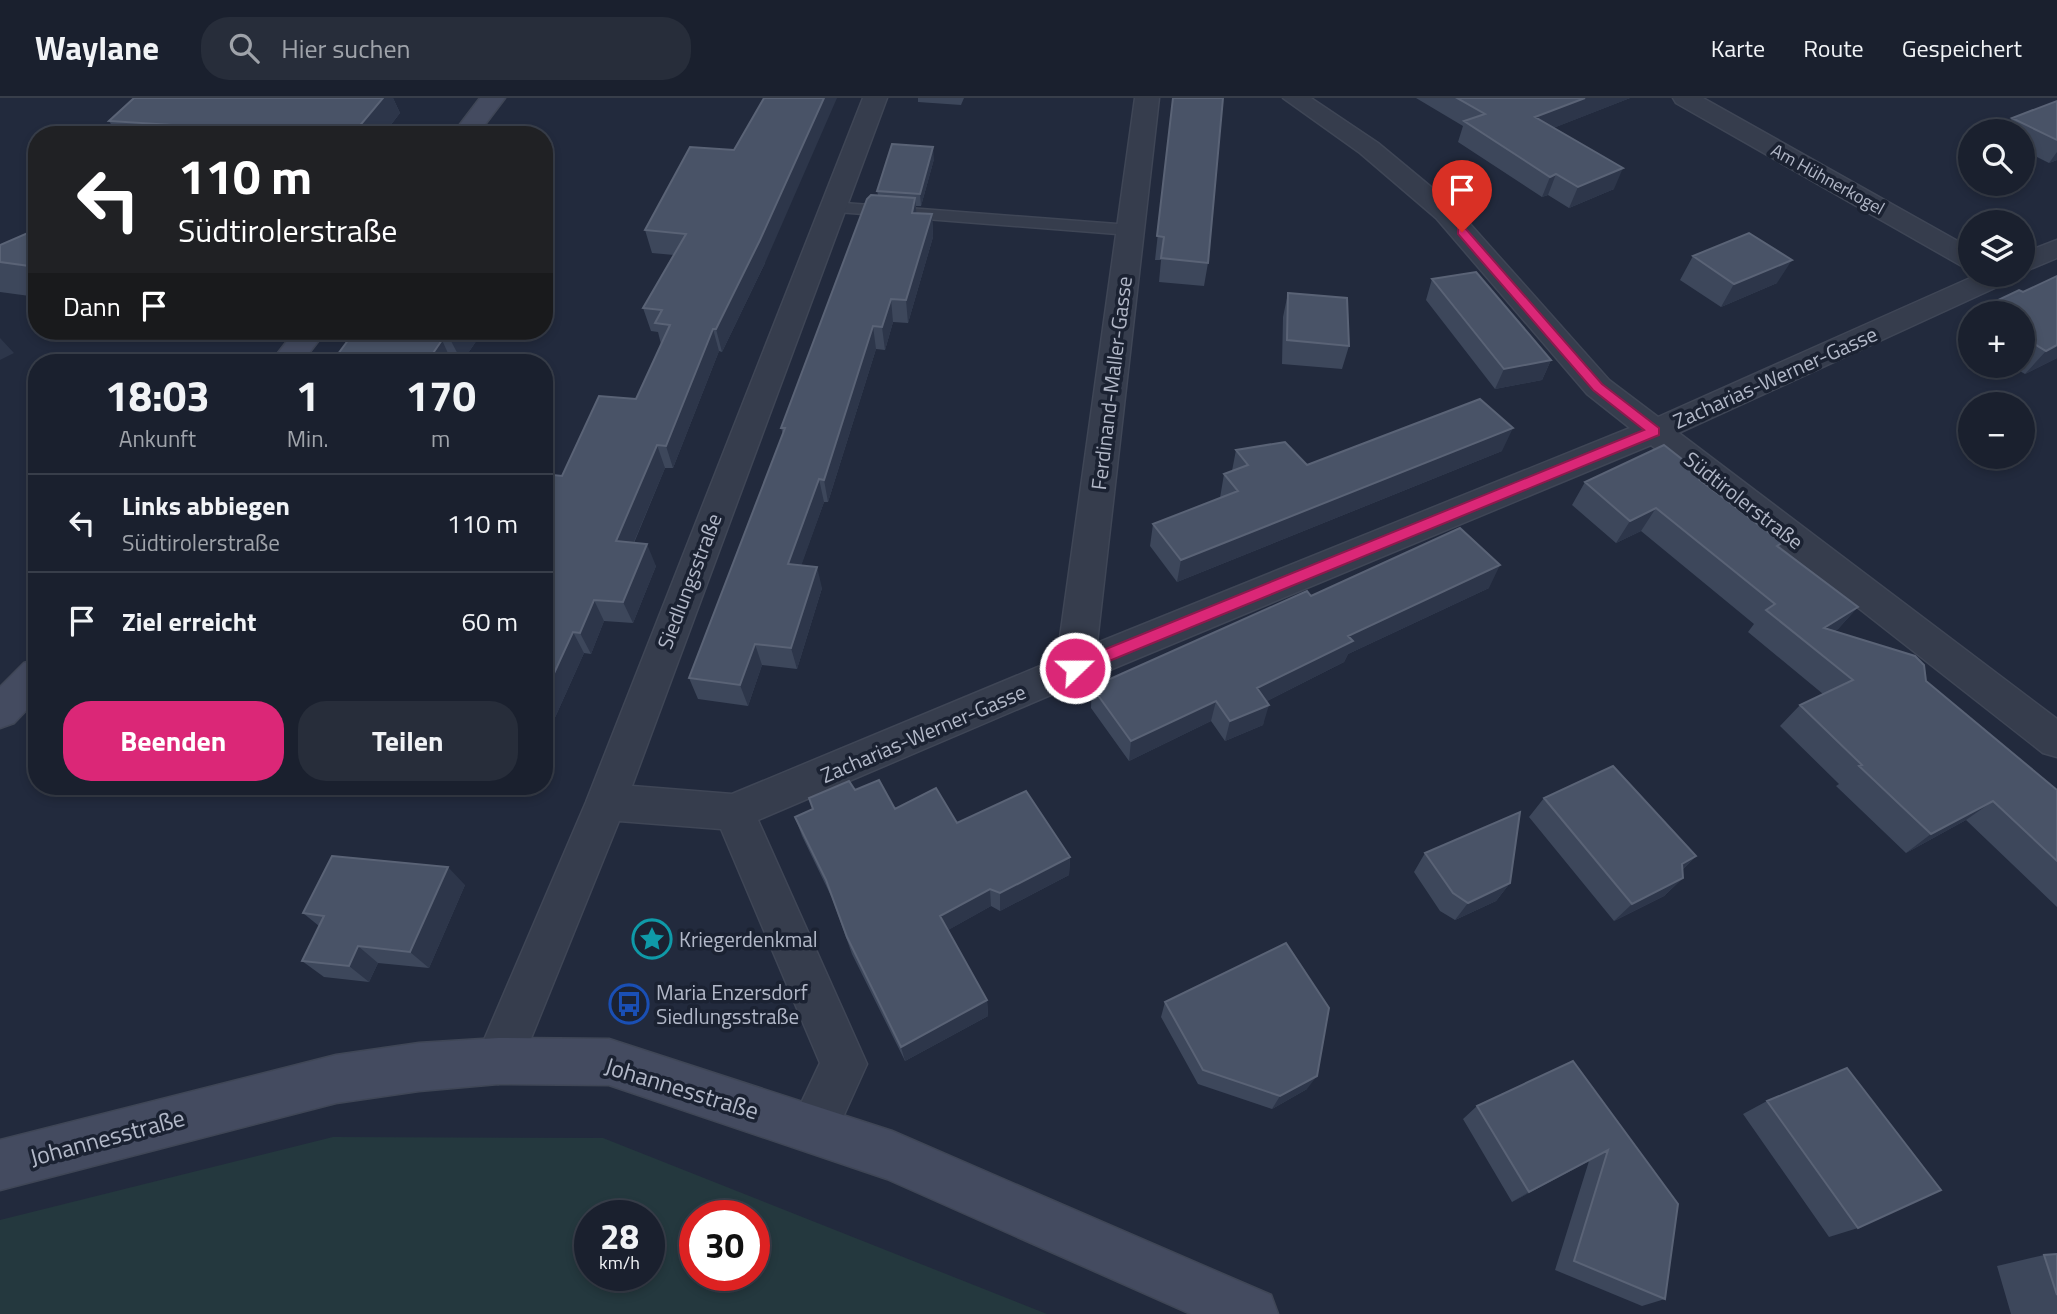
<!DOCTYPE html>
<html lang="de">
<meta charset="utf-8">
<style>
body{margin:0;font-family:"Titillium Web",sans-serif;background:#272d3a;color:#f1f3f6;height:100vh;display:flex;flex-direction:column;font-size:26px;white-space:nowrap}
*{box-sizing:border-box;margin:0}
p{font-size:23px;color:#9fa3aa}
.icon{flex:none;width:38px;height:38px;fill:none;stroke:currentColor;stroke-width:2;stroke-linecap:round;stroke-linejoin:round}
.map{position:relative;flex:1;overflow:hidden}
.sheet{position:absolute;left:28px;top:256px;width:525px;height:441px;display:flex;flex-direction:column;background:#1a202e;border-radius:28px;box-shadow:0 4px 10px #0003,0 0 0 2px #383e4a}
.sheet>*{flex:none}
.banner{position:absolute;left:28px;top:28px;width:525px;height:214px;border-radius:28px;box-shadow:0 4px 10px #0003,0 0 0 2px #383e4a;background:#202124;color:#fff;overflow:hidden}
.controls{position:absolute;left:1958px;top:21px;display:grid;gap:14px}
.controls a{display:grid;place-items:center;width:77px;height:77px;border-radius:50%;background:#1a202e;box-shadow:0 4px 10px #0003,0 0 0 2px #383e4a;font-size:35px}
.speed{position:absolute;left:574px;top:1102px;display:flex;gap:14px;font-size:35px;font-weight:700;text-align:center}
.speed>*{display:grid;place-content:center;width:91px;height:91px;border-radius:50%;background:#1a202e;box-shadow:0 4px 10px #0003,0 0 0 2px #383e4a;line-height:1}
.speed small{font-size:18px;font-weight:400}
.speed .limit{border:10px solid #d22;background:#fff;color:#111}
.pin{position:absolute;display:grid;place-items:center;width:60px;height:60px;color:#fff;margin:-72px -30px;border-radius:50% 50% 50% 0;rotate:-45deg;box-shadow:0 0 7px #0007}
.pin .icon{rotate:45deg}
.me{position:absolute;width:77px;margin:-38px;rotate:68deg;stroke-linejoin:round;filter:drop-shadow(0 0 5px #0008)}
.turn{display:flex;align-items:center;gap:24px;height:147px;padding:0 35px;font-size:32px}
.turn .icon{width:91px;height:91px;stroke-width:2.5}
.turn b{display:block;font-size:49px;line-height:60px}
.then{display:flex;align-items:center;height:66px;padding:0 35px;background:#0003;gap:14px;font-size:26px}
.eta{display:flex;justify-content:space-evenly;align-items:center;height:119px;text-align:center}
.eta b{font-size:42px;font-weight:700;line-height:49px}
.button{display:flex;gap:14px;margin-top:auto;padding:14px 35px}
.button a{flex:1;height:80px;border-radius:28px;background:#db2777;color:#fff;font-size:28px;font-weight:700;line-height:80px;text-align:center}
.button a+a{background:#272d3a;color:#f1f3f6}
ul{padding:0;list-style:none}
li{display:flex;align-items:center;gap:21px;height:98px;padding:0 35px;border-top:2px solid #383e4a}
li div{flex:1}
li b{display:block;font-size:26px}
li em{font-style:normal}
header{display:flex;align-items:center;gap:42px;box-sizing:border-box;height:98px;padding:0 35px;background:#1a202e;border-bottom:2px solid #383e4a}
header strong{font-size:33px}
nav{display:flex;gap:38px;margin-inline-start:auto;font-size:24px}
.search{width:490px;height:63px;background:#272d3a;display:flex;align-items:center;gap:18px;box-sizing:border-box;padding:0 24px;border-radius:28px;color:#9fa3aa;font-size:26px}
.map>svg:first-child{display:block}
.green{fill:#24383e;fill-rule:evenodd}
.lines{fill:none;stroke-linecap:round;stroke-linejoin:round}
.lane-casing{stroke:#3f4656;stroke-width:3}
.street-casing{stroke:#3f4656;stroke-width:3}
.secondary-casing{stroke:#3f4656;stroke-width:3}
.lane{fill:#363d4d;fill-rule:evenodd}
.street{fill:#363d4d;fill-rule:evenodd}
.secondary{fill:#444b60;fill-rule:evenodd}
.wall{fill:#3d475b}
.shaded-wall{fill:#2d364a}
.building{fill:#495367;stroke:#5a6376;stroke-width:2}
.route{fill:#db2777;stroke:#8e194d;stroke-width:2}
.labels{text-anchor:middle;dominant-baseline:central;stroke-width:7;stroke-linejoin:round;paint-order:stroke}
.far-street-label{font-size:18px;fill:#b2b8c8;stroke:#1b2232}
.street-label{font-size:21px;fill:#b2b8c8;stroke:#1b2232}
.poi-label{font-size:21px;fill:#b2b8c8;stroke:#1b2232;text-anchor:start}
.near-street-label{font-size:24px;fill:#b2b8c8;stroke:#1b2232}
</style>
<header>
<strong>Waylane</strong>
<div class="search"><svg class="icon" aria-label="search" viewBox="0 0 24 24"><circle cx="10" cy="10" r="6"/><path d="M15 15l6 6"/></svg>Hier suchen</div>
<nav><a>Karte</a><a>Route</a><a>Gespeichert</a></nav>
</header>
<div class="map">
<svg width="2057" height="1216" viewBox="0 0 2057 1216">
<rect width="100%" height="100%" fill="#222a3d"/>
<path class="green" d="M333,1039L603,1040L1047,1216H0V1122ZM590,1118H649V1178H590ZM695,1118H754V1178H695Z"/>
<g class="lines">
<g class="lane-casing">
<path id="lane" d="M831,104L1130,127L1139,132L1130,137L825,113L823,109L825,105Z"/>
</g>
<g class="street-casing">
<path id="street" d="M863,0H887L632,688L732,696L1057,561L1135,0H1159L1097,545L1630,330L1587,296L1436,120L1360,55L1283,0H1311L1378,45L1454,108L1609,282L1658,319L1977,177H2014L2010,183L1679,335L2057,621V659L2043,655L1651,347L1088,581L758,722L867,966L830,1048L813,1055L796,1048L789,1031L820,965L721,731L619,723L515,980L498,986L481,980L475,963L586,704Z
M1673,0H1703L1970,150V169L1960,167L1676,5Z
M2057,142V160L2023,174V155Z"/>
</g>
<g class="secondary-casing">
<path id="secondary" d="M480,0H505L477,37H452Z
M295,233H326L302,264H271Z
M37,561V601L14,625L0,630V589L24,565Z
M498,940L609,941L892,1033L1271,1197L1278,1216H1191L887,1081L609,987L498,986L419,993L336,1005L0,1092V1042L336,957L419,945Z"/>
</g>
<use href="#lane" class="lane"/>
<use href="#street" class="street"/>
<use href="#secondary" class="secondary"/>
</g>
<path class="wall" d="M134,0H393L400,15L383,37H118L109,23Z
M918,0H964L961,7L918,4Z
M1173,0L1208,165L1204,188L1159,184L1161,162H1155Z
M1416,0H1630L1553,30L1614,91L1569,110L1548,97L1542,99L1458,44L1463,28Z
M2057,3V62L2049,65L2023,52V33H2003L2012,20Z
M690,49L765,165L722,254L719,253L673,370H665L634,445L656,468L633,525L604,523L591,556L584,555L544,644L562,378L636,301L661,246L658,234L651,233L643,210L674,157L652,155L645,132Z
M934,61L921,108H916V115L932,116L933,139L908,225L893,224L885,252L876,251L828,404H824L801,467L822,490L797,571L762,567L748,608L698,601L689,580L783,336L781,330L878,97L877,93Z
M37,131V199L0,194V147Z
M1693,158L1777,185L1721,209L1680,182Z
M2057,178V260L2025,276L2011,268H2023V215H1974L1977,212L2023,194Z
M1432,181L1551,262L1542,282L1495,291L1426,202Z
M1288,195L1349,248L1342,271L1282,266L1283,219Z
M1970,220V243L1958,236Z
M355,233H483L462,264H332Z
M1236,352L1307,367L1502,353L1177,484L1150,448L1153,426L1220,400L1224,376L1232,373Z
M1585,384H1703L1779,449L1858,509L1838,531L1835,533L1926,583L2057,692V809L1966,722L1906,755L1836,688L1839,686L1780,628L1800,607L1823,596L1748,534L1754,526L1641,433L1616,445L1572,407Z
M1489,490L1348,556L1344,564L1267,603L1263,627L1225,643L1211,623L1129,663L1091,610L1092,589L1311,498Z
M855,692L895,711L957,725L1070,759L1069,777L1000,813L991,808L948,832L987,902L988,918L905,963L852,856L832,800L802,738L795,719Z
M1544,700L1696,758L1683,771V780L1664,798L1614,823L1529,719Z
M1425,755L1510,785L1496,803L1455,822L1440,813L1414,774Z
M465,787L429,870L378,865L369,884L324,879L302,863L319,828L303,815Z
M1165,904L1307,991L1272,1011L1198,986L1161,919Z
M1573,963L1665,1201L1642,1208L1555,1172L1589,1063L1512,1104L1463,1021L1477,1008Z
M1767,1003L1858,1130L1829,1139L1743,1016Z
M2057,1156V1216H2011L1997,1168L2044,1157Z"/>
<path class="shaded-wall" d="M383,0H393L400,15L383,37H352Z
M824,0H837L765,165L722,254L716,231Z
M1585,0H1630L1528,40L1535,19Z
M546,39L553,60L544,74V41Z
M933,49L934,61L921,108L920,96Z
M2057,54V62L2049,65Z
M1623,70L1614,91L1569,110L1578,89Z
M1556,76L1548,97L1542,99L1550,79Z
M915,100L917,123L912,115Z
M932,116L933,139L908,225L906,202Z
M1792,162L1777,185L1721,209L1734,186Z
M891,201L893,224L885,252L882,229Z
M873,228L876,251L828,404L824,382Z
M713,231L719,253L673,370L666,348Z
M458,233H483L462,264L451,243Z
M0,240L14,255L0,262Z
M442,242L452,264H427Z
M2057,247V260L2025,276L2046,253Z
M1551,262L1542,282L1495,291L1504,271Z
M1513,330L1502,353L1177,484L1181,462Z
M657,347L665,370L625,465L616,443Z
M819,381L824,404L794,488L788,466Z
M1656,410L1641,433L1616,445L1630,423Z
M647,446L656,468L633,525L623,504Z
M1500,467L1489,490L1348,556L1344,564L1251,611L1257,590L1348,538Z
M817,469L822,490L797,571L791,550Z
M594,502L604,523L591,556L580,535Z
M1858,509L1838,531L1810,548L1824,530Z
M573,534L584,555L544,644V597Z
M755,546L762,567L748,608L740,587Z
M1216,603L1211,623L1129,663L1131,643Z
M1269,607L1263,627L1225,643L1230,623Z
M1993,703L1966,722L1906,755L1931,736Z
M1696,758L1677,776L1682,766Z
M1070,759L1069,777L1000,813V795Z
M448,769L465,787L429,870L410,854Z
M1683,780L1664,798L1614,823L1632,806Z
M1510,785L1496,803L1455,822L1468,805Z
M990,791L991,808L943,835L940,818Z
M358,848L378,865L369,884L349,868Z
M987,902L988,918L905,963L901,949Z
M1317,978L1307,991L1272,1011L1280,998Z
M1608,1052L1589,1063L1512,1104L1529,1094Z"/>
<path class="building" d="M134,0H383L352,37H331L109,23Z
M764,0H824L760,142L716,231H713L666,348L657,347L616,443L647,446L623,504L594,502L580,535L573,534L544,597V376L562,378L599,298L636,301L670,227L655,225L662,212L643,210L686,136L645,132L690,49L734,52Z
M1173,0H1223L1208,165L1161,160L1164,139L1157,138Z
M1457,0H1585L1535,19L1623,70L1578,89L1556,76L1550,79L1464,23L1485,16Z
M2057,3V42L2012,20Z
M892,46L933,49L920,96L877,93Z
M871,97L915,100L912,115L932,116L906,202L891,201L882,229L873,228L824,382L819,381L788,466L817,469L791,550L755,546L740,587L689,580L785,330H781L867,101Z
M37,131V169L0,164V147Z
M1749,135L1792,162L1734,186L1693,158Z
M1476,174L1551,262L1504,271L1432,181Z
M2057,178V247L2046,253L2023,239V215H1982L1977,212L2019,192L2023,194Z
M1288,195L1347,200L1349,248L1287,242Z
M355,233H458L451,243L442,242L427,264H332Z
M1480,301L1513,330L1181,462L1153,426L1238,393L1224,376L1248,367L1236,352L1285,344L1307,367Z
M1664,347L1706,380L1700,382L1782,445L1777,448L1858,509L1824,530L1915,558L1924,567L1926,583L2057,692V763L1993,703L1931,736L1859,668L1862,667L1800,607L1853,582L1766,512L1775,506L1656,410L1630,423L1585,384Z
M1460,430L1500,467L1348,538L1353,543L1257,590L1269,607L1230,623L1216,603L1131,643L1092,589L1307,493L1311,498Z
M1613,668L1696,758L1682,766L1683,780L1632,806L1544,700Z
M879,682L895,711L936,690L957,725L1026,693L1070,759L1000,795L990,791L940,818L987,902L901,949L847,839L826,782L795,719L813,711L809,700L849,683L855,692Z
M1520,714L1510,785L1468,805L1453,795L1425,755Z
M332,758L448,769L410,854L358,848L349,868L302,863L324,818L303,815Z
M1286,845L1329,910L1317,978L1280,998L1203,972L1165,904Z
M1573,963L1678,1106L1665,1201L1574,1163L1608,1052L1529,1094L1477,1008Z
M1847,970L1941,1092L1858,1130L1767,1003Z
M2057,1156V1197L2044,1157Z"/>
<path class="route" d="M1458,131H1466L1602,286L1659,330V337L1080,575H1069V566L1644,332L1593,292L1458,136Z"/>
<defs>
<g id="sight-ring" transform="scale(2.0125)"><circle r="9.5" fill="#1b2232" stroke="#0f9aa8" stroke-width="1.5"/><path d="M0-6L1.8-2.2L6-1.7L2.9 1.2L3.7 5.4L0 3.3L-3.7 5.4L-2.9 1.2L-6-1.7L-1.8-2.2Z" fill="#0f9aa8"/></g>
<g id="bus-ring" transform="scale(2.0125)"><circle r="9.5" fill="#1b2232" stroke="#1a4fb4" stroke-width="1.5"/><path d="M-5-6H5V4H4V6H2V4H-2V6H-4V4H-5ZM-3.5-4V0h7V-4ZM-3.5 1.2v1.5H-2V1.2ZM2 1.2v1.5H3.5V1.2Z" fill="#1a4fb4"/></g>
</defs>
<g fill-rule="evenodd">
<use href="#sight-ring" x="652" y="841"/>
<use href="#bus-ring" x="629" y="906"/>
</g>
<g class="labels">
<g class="far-street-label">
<text transform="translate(1828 81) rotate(29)">Am Hühnerkogel</text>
</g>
<g class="street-label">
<text transform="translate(1775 279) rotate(-24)">Zacharias-Werner-Gasse</text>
<text transform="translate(1111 285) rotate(-83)">Ferdinand-Maller-Gasse</text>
<text transform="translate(1744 402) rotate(38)">Südtirolerstraße</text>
<text transform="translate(689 483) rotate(-69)">Siedlungsstraße</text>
<text transform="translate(923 635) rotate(-23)">Zacharias-Werner-Gasse</text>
</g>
<g class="poi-label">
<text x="679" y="841">Kriegerdenkmal</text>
<text x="656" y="894">Maria Enzersdorf<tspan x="656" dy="24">Siedlungsstraße</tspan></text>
</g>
<g class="near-street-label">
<text transform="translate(682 990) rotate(17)">Johannesstraße</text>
<text transform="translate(107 1039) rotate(-15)">Johannesstraße</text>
</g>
</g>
</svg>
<div class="controls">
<a><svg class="icon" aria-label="search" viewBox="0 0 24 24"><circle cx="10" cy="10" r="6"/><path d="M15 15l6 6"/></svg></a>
<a><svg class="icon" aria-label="layers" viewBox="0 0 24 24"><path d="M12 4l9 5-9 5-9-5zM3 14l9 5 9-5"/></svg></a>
<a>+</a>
<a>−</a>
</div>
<div class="speed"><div>28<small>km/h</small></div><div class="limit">30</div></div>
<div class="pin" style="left:1462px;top:134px;background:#d93025"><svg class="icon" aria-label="arrive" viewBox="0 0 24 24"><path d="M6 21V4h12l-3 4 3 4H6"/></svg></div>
<svg class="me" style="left:1075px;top:570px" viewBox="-20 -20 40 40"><circle r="17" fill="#db2777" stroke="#fff" stroke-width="3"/><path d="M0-11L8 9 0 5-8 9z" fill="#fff"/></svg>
<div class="banner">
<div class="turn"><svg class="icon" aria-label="left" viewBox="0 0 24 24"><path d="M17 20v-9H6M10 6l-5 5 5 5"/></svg><div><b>110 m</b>Südtirolerstraße</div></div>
<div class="then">Dann<svg class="icon" aria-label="arrive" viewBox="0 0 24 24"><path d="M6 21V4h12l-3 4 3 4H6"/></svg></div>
</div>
<section class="sheet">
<div class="eta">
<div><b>18:03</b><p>Ankunft</p></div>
<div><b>1</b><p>Min.</p></div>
<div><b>170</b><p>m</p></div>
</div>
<ul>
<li><svg class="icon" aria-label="left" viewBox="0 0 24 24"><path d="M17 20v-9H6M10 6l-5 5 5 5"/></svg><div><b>Links abbiegen</b><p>Südtirolerstraße</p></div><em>110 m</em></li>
<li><svg class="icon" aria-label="arrive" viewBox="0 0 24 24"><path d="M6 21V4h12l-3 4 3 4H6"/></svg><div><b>Ziel erreicht</b></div><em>60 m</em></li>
</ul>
<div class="button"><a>Beenden</a><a>Teilen</a></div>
</section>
</div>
